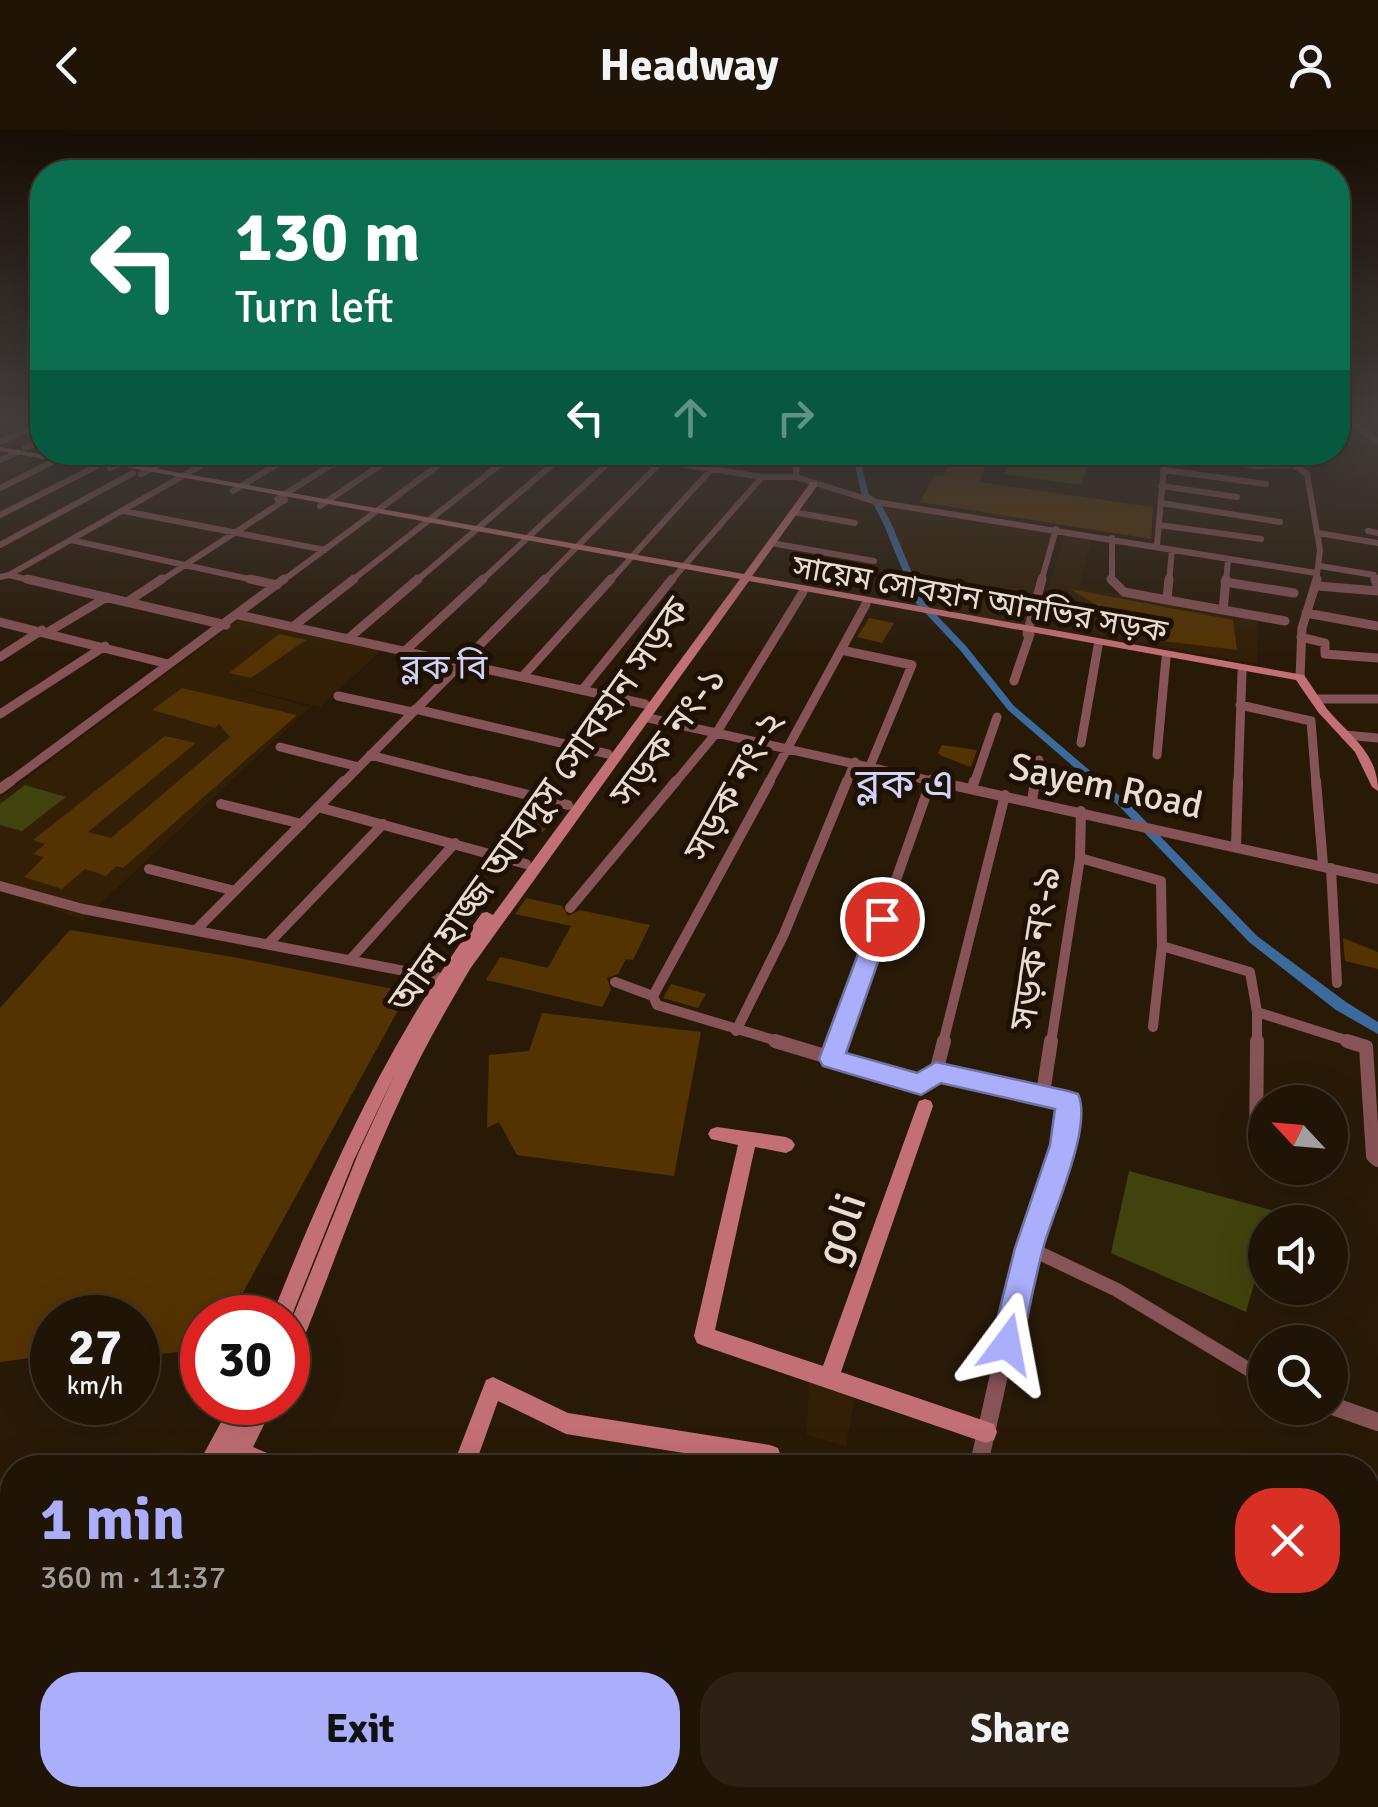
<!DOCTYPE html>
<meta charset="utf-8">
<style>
body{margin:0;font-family:Signika,"Noto Sans Bengali",sans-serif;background:#2c2114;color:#f1f3f6;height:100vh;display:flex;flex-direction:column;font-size:38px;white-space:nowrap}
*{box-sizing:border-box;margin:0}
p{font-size:32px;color:#a19e9b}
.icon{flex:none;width:55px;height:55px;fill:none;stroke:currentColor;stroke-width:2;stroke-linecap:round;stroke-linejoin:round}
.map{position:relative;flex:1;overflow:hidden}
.details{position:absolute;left:0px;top:1325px;width:1380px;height:352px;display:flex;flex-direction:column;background:#1f1406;border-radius:40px 40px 0 0;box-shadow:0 10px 40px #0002,0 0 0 2px #3c3328}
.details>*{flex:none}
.banner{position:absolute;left:30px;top:30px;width:1320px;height:305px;border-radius:40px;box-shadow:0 10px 40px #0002,0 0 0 2px #3c3328;background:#0b6e4f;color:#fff;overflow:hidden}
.needle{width:65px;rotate:296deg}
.tools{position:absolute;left:1248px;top:955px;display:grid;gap:20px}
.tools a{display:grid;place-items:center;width:100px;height:100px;border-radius:50%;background:#1f1406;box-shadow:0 10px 40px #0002,0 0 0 2px #3c3328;font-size:50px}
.speed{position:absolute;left:30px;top:1165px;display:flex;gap:20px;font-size:50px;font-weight:700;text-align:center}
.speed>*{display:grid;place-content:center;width:130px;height:130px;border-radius:50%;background:#1f1406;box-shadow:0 10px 40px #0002,0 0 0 2px #3c3328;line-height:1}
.speed small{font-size:25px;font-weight:400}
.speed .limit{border:15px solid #d22;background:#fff;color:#111}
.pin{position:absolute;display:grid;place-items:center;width:85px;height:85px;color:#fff;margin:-42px;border:5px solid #fff;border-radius:50%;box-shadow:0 2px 10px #0007}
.me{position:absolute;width:110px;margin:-55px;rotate:13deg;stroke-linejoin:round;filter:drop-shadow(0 0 8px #0008)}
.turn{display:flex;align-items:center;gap:35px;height:210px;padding:0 40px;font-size:45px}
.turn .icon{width:130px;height:130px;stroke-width:2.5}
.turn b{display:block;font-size:70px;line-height:85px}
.lanes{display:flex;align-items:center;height:95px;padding:0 40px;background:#0003;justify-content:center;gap:50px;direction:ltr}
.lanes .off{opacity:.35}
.round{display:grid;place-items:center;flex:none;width:105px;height:105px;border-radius:40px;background:#2c2114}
.headline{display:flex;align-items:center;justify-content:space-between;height:170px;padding:0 40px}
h1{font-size:60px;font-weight:700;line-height:75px;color:#abaffb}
.button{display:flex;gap:20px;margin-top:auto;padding:20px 40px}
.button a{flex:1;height:115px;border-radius:40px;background:#abaffb;color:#111;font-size:40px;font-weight:700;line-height:115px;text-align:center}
.button a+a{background:#2c2114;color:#f1f3f6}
header{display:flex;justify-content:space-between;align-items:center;height:130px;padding:0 40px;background:#1f1406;font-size:45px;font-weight:700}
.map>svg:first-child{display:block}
.built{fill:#321f06}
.green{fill:#40430d}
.water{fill:#3d6a9c}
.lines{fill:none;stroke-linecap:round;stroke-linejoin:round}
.canal{fill:#3d6a9c;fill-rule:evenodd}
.building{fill:#543302}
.street-far4{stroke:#865356;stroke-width:6}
.street-far3{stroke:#865356;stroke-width:9}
.street-far2{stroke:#865356;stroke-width:10}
.street-far1{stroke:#865356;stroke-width:14}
.street{stroke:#865356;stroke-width:18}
.secondary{fill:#c27075;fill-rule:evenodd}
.route{fill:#abaffb;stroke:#6f72a3;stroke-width:2.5}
.labels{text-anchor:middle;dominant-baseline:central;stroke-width:10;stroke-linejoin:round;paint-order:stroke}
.far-street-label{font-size:32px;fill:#e8ddd2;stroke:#1f1102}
.far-quarter-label{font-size:35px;fill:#cfd3fe;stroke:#1f1102}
.street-label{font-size:38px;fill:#e8ddd2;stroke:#1f1102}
.quarter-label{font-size:42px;fill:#cfd3fe;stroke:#1f1102}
.near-street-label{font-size:45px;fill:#e8ddd2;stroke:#1f1102}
</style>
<header><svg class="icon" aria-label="back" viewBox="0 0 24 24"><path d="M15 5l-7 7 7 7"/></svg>Headway<svg class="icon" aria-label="person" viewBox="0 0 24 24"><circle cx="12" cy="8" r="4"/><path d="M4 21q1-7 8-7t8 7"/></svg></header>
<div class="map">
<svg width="1378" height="1677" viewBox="0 0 1378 1677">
<rect width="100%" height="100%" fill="#291a08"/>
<path class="built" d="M871,371L1056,399L1023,501L922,484L912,472L896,417Z
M1066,403L1092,407L1079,458L1257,488L1258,534L1037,493Z
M243,487L383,519L320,577L205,549L310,577L83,790L0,761V668Z
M809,1249L855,1266L846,1316L807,1305Z"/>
<path class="green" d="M1058,323L1091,327L1081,355L1004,344L1014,323Z
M25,655L66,667L22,701L0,695V674Z
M1129,1041L1275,1081L1272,1092H1265V1116L1246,1182L1111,1123Z"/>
<path class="water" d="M1025,1665H1124V1677H1022Z"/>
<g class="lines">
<path class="canal" d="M852,322H858L869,365L879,370L892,395L924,472L966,516L1014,576L1128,673L1257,806L1346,872L1378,892V904L1336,880L1249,812L1120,677L1008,580L960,520L916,473L884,395L873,373L862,366Z"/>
</g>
<path class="building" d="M957,322H992L979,352L1153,377L1151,409L920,372L934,346L943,347Z
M1070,459L1233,490L1237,520L1154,510Z
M671,467L688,471L667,496L649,492Z
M869,488L894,493L882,513L857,507Z
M279,504L306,510L251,548L229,543Z
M182,558L297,585L123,738L116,736L106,746L85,739L62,759L24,747L44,727L33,724L45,714L33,710L165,606L196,613L88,702L111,708L230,607L219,594L215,598L152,580Z
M942,615L977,620L971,637L942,626L938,623Z
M536,676L559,682L543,702L519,696Z
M526,768L562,776L568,786L580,780L650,795L633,830L626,829L618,844L607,848L611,860L602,877L486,850L500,827L548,838L571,796L515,784Z
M70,800L239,828L408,862L229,1188H202V1220L138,1226V1188H52V1225L0,1232V878Z
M1343,808L1378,822V839L1345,831Z
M671,854L706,864L698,878L663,868Z
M542,883L701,902L674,1046L517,1025L499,992L487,998L489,925L529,921Z"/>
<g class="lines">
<path class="street-far4" d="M1353,293L1378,312
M0,312L41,293
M25,318L42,311
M605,322L762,347H796L876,372L1316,443
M1274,322L1307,344L1320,420L1316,452
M0,330L18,322
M80,333L101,322
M110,338L141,322
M1163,340L1266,354
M141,344L182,322
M796,347L797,322
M1161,356L1237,367
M0,358L58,329
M233,361L297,322
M277,369L352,322
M1161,373L1280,392
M320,376L400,322
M124,381L325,420
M793,382L855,393
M0,385L97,336
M1159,395L1261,409
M1368,401L1378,403
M1318,403L1378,413
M71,410L262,452
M771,413L874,431
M0,415L133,343
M1157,415L1165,325L1258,336L1288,335
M1320,436L1374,445L1376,452
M9,445L225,322
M0,447L9,445L38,452
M159,452L285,370
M281,452L456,322
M350,452L516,322
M415,452L567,322
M480,452L620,322
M542,452L671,322
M609,452L727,322
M670,452L762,347
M1041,452L1056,399
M1112,452V408
M1169,452L1172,420
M1226,452L1228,430"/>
<path class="street-far3" d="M27,449L226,495
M250,449L277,455
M1111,449L1124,462L1167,470
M1169,449L1167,470L1223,480L1226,449
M1375,449L1378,458
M1225,452L1294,463
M1318,456L1378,461
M127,472L162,449
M1223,480L1285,491
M1306,483L1378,496
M239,485L645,574
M0,492L168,534
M295,495L354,449
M48,502L107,467
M1027,504L1042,449
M1301,507L1325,513V524L1378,528
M349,508L418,449
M406,520L483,449
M841,520L912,535L870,636
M0,527L42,500
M523,546L611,449
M1300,547L1302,498L1317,449
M1014,551L1030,504
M583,559L672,449
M338,566L412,582
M1315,569H1378
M1240,575L1311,591L1316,654
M415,579L608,624
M0,584L105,516
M644,587L945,654
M1345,605L1378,608
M1081,613L1098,516
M280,617L359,637
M370,625L483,654
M1157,625L1166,528
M7,654L284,449
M342,654L545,449
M674,654L717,602L803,462
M768,654L866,474
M846,654L855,632
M930,654L932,649
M974,654L997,587
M1035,654L1039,630
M1238,654L1242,542"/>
<path class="street-far2" d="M473,651L568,675
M934,651L1378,749
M1316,651L1323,735
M972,658L974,651
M0,659L11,651
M1032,671L1035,651
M221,674L302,694
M318,677L526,734
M1236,715L1238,651
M1080,728L1161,751L1162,816L1153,897
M1331,738L1337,853
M149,739L235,761
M0,756L83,779L441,848
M570,778L676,651
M196,800L344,651
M268,814L383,694
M1162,816L1250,842L1257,882V913
M350,830L455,713
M615,852L653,866L657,875L784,913
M653,866L770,651
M1257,882L1355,913
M736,901L784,804L847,651
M838,913L931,651
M943,913L1005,665
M1051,913L1080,728L1081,681"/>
<path class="street-far1" d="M775,911L921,955L936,942
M1347,911L1366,917L1373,1026L1378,1030
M832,929L838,911
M936,942L1069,971L1063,1015L1029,1118L999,1248
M936,942L944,911
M1043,963L1051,911
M1256,1019L1257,911
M1029,1118L1117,1160L1263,1248"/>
<path class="street" d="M1259,1245L1265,1249
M1330,1275L1378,1292
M978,1338L999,1245
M1368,1442L1378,1401
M877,1677L881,1665
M1326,1677L1329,1665"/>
<path class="secondary" d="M0,317L55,327L59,329L55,331L0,321Z
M43,322H63L744,444L811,352H817V356L752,446L1304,545C1312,556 1319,568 1327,579C1350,606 1378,623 1378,661L1372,657L1355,622L1318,582L1296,550L749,451L470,839C444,883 419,927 398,974C359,1058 330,1145 295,1230L288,1233V1199L358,1024L396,942L354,1030L288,1195V1188H271C329,1042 388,910 482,783L487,782L493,785L740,449Z
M1145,322H1164L1169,325L1165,327Z
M925,969L931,971L933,976L841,1242L994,1294L997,1302L994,1310L986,1313L704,1216L697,1213L694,1206L738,1015L711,1009L708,1004L711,999L717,997L786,1007L792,1010L795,1015L792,1020L786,1023L755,1017L715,1200L823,1236L917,976L919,971Z
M493,1247L568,1283L770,1315L778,1318L781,1326L780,1338H758V1335L566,1304L498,1271L474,1338H452L486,1250Z
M232,1272H275L253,1317L284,1330L287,1338H249L243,1335L242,1338H196Z
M12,1635V1665H42L37,1677H0V1643L3,1639Z"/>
</g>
<linearGradient id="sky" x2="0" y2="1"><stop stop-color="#170e04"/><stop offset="0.55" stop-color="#433e3d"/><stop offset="1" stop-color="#433e3d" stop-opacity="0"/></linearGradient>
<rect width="1378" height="528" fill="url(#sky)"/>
<path class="route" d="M882,782L893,789L846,923L917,943L936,932L1068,961L1078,964C1093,996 1054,1080 1044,1115C1035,1147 1029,1181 1022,1214L1018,1225L1007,1230L996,1225L991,1214L1015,1118L1050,1015L1055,979L941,953L921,965L823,936L819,929L871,789Z"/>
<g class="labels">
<g class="far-street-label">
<text transform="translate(980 469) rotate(10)">সায়েম সোবহান আনভির সড়ক</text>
</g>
<g class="far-quarter-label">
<text x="444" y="537">ব্লক বি</text>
</g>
<g class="street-label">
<text transform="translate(668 606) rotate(-53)">সড়ক নং-১</text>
<text transform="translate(734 656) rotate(-61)">সড়ক নং-২</text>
<text transform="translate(1106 656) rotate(12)">Sayem Road</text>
<text transform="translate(539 675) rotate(-55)">আল হাজ্জ আবদুস সোবহান সড়ক</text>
<text transform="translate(1035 818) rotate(-81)">সড়ক নং-৯</text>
</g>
<g class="quarter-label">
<text x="905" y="654">ব্লক এ</text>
</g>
<g class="near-street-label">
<text transform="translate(841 1099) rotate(-71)">goli</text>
</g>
</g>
</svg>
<div class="tools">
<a><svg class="needle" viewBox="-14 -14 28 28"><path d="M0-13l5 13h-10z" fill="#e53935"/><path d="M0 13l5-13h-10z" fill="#a19e9b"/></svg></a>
<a><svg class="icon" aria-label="sound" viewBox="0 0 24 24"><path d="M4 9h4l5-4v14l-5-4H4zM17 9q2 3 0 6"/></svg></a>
<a><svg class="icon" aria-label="search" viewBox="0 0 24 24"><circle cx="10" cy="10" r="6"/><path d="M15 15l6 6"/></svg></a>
</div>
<div class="speed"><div>27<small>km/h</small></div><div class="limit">30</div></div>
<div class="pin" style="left:882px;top:789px;background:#d93025"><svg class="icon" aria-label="arrive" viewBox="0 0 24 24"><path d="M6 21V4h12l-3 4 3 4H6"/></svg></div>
<svg class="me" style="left:1007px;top:1214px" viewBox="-20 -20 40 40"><path d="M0-17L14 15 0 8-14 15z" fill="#abaffb" stroke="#fff" stroke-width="4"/></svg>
<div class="banner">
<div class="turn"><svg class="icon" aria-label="left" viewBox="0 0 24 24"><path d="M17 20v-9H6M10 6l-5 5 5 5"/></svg><div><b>130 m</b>Turn left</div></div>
<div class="lanes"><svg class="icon" aria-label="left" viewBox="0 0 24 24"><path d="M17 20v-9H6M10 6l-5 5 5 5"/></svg><svg class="icon off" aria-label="ahead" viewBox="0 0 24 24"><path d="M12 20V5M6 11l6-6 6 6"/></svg><svg class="icon off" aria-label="right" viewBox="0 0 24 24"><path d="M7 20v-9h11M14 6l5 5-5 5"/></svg></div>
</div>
<section class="details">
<div class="headline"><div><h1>1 min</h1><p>360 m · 11:37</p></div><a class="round" style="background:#d93025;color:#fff"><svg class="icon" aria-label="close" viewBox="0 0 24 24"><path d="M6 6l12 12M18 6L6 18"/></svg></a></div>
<div class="button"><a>Exit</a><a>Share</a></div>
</section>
</div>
